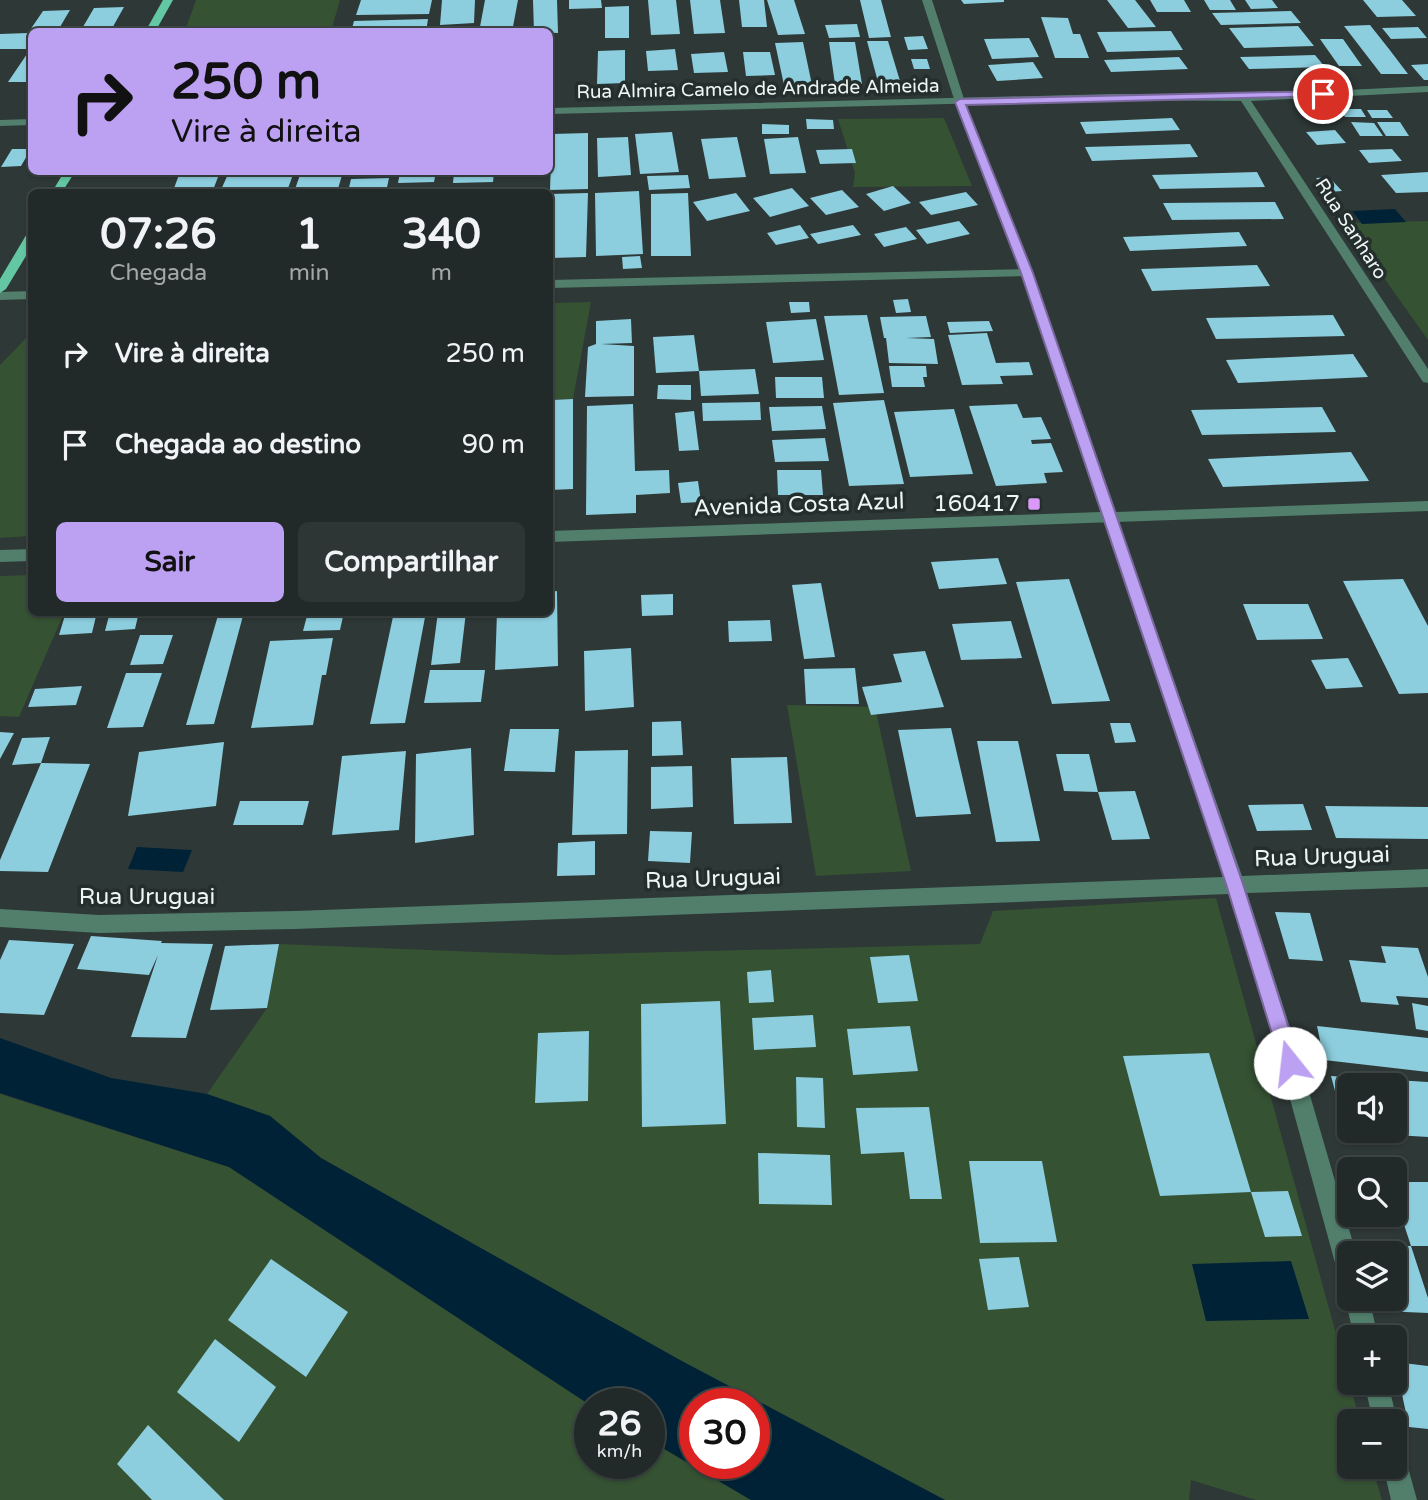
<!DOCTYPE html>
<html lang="pt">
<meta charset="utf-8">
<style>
body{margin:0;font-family:"Varela Round",sans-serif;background:#2e3635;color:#f1f3f6;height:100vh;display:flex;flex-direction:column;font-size:26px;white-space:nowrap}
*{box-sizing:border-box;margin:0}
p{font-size:23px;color:#a2a7a8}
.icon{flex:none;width:38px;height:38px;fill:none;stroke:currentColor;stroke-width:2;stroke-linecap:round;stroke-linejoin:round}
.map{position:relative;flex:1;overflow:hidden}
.panel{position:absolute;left:28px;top:189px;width:525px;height:427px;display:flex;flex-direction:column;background:#222a29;border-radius:10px;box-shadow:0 2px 5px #0004,0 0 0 2px #3f4646}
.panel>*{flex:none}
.hud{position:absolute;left:28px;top:28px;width:525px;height:147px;border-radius:10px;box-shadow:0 2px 5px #0004,0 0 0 2px #3f4646;background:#bca0f2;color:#111;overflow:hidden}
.fabs{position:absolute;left:1337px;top:1073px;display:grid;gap:14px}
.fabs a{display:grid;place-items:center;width:70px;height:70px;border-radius:10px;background:#222a29;box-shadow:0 2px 5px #0004,0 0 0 2px #3f4646;font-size:35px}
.speed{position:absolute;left:574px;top:1388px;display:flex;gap:14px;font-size:35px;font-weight:700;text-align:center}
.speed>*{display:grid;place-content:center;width:91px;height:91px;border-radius:50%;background:#222a29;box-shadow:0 2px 5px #0004,0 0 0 2px #3f4646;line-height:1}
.speed small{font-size:18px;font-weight:400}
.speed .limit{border:10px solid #d22;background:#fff;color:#111}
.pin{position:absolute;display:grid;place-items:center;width:60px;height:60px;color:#fff;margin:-30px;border:4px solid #fff;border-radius:50%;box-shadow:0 2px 7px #0007}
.me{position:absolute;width:77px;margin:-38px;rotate:344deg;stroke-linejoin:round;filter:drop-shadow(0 0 5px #0008)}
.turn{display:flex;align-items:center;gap:24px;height:147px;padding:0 28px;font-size:32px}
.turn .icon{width:91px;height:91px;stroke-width:2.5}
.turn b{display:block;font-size:49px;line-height:60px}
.eta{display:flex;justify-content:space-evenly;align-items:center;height:119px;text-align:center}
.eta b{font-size:42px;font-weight:700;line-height:49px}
.action{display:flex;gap:14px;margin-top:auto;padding:14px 28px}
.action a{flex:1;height:80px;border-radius:10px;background:#bca0f2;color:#111;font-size:28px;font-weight:700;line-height:80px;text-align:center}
.action a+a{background:#2e3635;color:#f1f3f6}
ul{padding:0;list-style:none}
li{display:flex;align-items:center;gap:21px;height:91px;padding:0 28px}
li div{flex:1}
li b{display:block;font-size:26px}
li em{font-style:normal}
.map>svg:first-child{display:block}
.green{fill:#355233}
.water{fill:#002237;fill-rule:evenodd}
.building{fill:#8ccdde}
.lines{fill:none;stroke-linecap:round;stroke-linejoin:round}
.minor{fill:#517f6c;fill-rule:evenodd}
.tertiary{fill:#517f6c;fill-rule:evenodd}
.primary{fill:#62c7a2;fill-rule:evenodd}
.route{fill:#bca0f2;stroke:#7a689d;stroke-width:2}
.poi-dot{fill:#d99af7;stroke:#242e2d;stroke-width:2.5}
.labels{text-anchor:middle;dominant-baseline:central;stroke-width:7;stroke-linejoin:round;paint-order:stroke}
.far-street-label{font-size:19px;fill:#eff5f5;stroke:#242e2d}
.poi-label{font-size:23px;fill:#eff5f5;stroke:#242e2d;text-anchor:end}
.street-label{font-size:23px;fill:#eff5f5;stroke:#242e2d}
</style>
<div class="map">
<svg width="1428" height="1500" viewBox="0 0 1428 1500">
<rect width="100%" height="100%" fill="#2e3837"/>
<path class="green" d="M196,0H340L331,31H185Z
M944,118L972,186L853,187L855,173L838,119Z
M1428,221V340L1345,223Z
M591,302L573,399H550V303Z
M31,333V536L0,538V365Z
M31,575L32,612L64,613L19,717L0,716V576Z
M787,705L875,707L911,871L816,876Z
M1216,898L1360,1421H1349V1466L1372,1467L1382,1500H1256L1191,1480L1189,1500H945L678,1359L321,1158L270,1116L207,1094L267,1008L279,944L556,955L980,944L993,911Z
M0,1094L229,1167L590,1405V1463H649V1440L751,1500H0Z"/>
<path class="water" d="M1395,209L1406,222L1362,224L1352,211Z
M137,847L192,850L183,872L128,869Z
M0,1038L111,1078L207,1094L270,1116L321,1158L678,1359L945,1500H751L649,1440V1404L590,1405L229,1167L0,1093ZM695,1404H754V1463H695Z
M1291,1261L1309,1319L1206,1321L1192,1264Z"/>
<path class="building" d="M361,0H432L429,14L356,15Z
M442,0H475L474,23L440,25Z
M485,0H518L512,32H479Z
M533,0H557L558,33L534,32Z
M569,0H601L602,8L569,9Z
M648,0H676L680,34L651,35Z
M690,0H720L725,33L694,34Z
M739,0H764L767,27H742Z
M767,0H794L805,34L778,35Z
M860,0H881L891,37L869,38Z
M961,0H1004V2L964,4Z
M1107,0H1135L1156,27L1128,28Z
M1150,0H1184L1191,12H1157Z
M1204,0H1230L1236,10H1210Z
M1245,0H1272L1278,8L1251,9Z
M1363,0H1402L1416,16L1377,17Z
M629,6V38H605V7Z
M124,7L110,32H80L94,8Z
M70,10L57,32H32V49H0V34L28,33L43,11Z
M1291,11L1301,23L1221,25L1212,13Z
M1041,17L1068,18L1073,34H1080L1089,58H1055Z
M428,19L426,32H351L354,21Z
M857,24L860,37L829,38L825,25Z
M1370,25L1389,49L1408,74H1381L1344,26Z
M1298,26L1314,46L1244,48L1229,28Z
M471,27V32H440V28Z
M1418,27L1427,38L1391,39L1382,28Z
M1171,31L1183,50L1107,52L1097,32Z
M923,36L928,49L908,50L904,37Z
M1029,38L1039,57L992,59L984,39Z
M1320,39H1343L1362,66H1339Z
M867,41H888L900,81L878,82Z
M803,42L812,85H825L826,94H805V84L784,85L775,43Z
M829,42H855L862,84H835Z
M675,49L678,70L648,71L646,51Z
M625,50V83L597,84L598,51Z
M724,52L728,72L694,73L691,54Z
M743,52H770L775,75L746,76Z
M27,54H32V82H8Z
M1315,55L1325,67L1249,69L1240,57Z
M1179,57L1188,69L1111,72L1104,60Z
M911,59H927L930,69H914Z
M1033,62L1043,78L997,81L988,65Z
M1428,64V80H1424L1411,65Z
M1340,109H1361L1366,117H1345Z
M1367,110H1387L1393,118H1372Z
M1172,118L1180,130L1086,134L1080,122Z
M806,119L833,120L834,129H807Z
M1351,122L1374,123L1383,136H1360Z
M1377,122H1400L1409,136H1386Z
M762,124L789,125V134H762Z
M1335,130L1346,143L1317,145L1306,132Z
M672,132L679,172L640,174L635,134Z
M588,133V189L550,190L552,134Z
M628,137L631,175L598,177L597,138Z
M737,137L746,177L709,179L701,139Z
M798,137L806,173L770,174L764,139Z
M1190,144L1198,157L1092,161L1085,147Z
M12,149H31L21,166L1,167Z
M852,149L856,163L820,164L816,150Z
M1392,149L1402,161L1369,163L1359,150Z
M180,172H220L213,190L173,191Z
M229,172H294L287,191L220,192Z
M301,172H343L337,192H294Z
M400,172H436L434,182L398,183Z
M454,172H494L493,182L453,183Z
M1257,172L1265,187L1160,189L1152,175Z
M1428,172V192L1396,193L1381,175Z
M688,175L690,188L649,190L647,176Z
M1329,177L1342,191L1329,192L1316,178Z
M389,178L386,192H348L351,179Z
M893,186L911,203L884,211L866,194Z
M792,188L809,206L770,217L753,198Z
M842,190L859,207L826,215L810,198Z
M639,191L643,254L596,256L595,193Z
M966,192L978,205L931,215L919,202Z
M588,193L586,257L550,258V194Z
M688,193L691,256H651V194Z
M736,193L750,211L707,221L693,202Z
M1275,202L1284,219L1172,220L1163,203Z
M959,221L970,234L927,244L916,230Z
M800,225L809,238L776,245L767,233Z
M853,225L861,235L818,244L810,234Z
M906,227L917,239L884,247L874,234Z
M1239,232L1247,246L1130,251L1123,237Z
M640,256L642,268L623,269L622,257Z
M1257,265L1270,286L1152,291L1141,269Z
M908,299L911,312L896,313L893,300Z
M789,302H809L810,312L791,313Z
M867,315L884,393L839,395L824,316Z
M1333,315L1345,336L1216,339L1206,318Z
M926,316L931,337L906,338L934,339L938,364L889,363L886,338H884L880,317Z
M631,319L632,343L601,344L634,346V396L585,397L588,347L596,344V321Z
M816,319L824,360L773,363L766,322Z
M989,321L993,331L950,333L947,322Z
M987,333L996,363L1029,362L1033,375L1000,376L1003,384L962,385L948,335Z
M694,335L699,371L656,373L653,337Z
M1353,354L1368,377L1238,383L1226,360Z
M889,366H926L927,377H923L925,387H892Z
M755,369L759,394L701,396L699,371Z
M775,377H822L824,398H776Z
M658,385H691V400L657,399Z
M573,399V489L550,490V400Z
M884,400L904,484L849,486L833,403Z
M760,402L761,420L703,421L702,403Z
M633,404L635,471L669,470L670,493L636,495V513L586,515L587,406Z
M1017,404L1023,418L1041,417L1051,439L1031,440L1032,444L1051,443L1063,472L1044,473L1047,483L996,486L969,406Z
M822,406L826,429L772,431L769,407Z
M1322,407L1336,432L1202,435L1191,410Z
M954,409L973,474L910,477L894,412Z
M694,411L699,450L679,451L675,413Z
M825,438L829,461L775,462L772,440Z
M1351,452L1369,481L1223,487L1208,459Z
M777,470H821L823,495H778Z
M698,481L701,502L681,503L678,483Z
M998,558L1007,584L939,589L931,562Z
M1069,579L1110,701L1052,704L1016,582Z
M1403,579L1428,626V693L1399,694L1343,581Z
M821,583L835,657L804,659L792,585Z
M557,591L558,666L495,670L497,612H550V592Z
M673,594V615L642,616L641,595Z
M1243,604H1308L1323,639L1257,640Z
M66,612H97L92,633L59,635Z
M110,612H139L135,629L105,631Z
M219,612H244L214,724L186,725Z
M308,612H344L340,630L303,631Z
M394,612H426L405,723L370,724Z
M438,612H466L460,663L431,665Z
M770,620L772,641L729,642L728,621Z
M1011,621L1022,658L961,660L952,624Z
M140,635H173L163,664L130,665Z
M333,638L326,675H322L313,725L251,728L270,641Z
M631,648L634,707L585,711L584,651Z
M925,651L944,707L871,715L862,687L902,682L893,654Z
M1348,658L1363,687L1326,689L1311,660Z
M855,668L859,704H806L804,669Z
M430,670H485L481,702L424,703Z
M126,673H162L143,727L107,728Z
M82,686L76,705L28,707L35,689Z
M681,721L683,755L652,756V722Z
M1110,723H1130L1136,742L1115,743Z
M951,728L971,814L916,817L898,730Z
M510,729H559L555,772L504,771Z
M0,732L14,733L0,759Z
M50,737L41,763L12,765L22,738Z
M977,741H1018L1040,841L996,842Z
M224,742L216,806L128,816L139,752Z
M471,748L474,835L415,843L416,754Z
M628,750L627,834L572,835L575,751Z
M406,751L399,830L332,835L342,756Z
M1056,754H1089L1098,792L1064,791Z
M787,757L792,823L734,824L731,758Z
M41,763L90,764L48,872L0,871V860Z
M692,766L693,807L651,809V767Z
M1135,791L1150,839L1112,840L1098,792Z
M240,801H309L303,825H233Z
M1303,804L1312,830L1257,831L1248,805Z
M1325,806L1428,807V839L1336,838Z
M650,831L692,832L690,863L648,861Z
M595,841V875L557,876L558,843Z
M1275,912L1310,913L1323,961L1289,959Z
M91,936L162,941L161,943L213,944L186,1038L131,1037L158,955L149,975L77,969Z
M9,940L74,944L44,1015L0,1013V960Z
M279,944L267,1008L210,1010L225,946Z
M1381,946L1418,948L1428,977V998L1396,996L1399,1005L1361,1002L1349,960L1386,963Z
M909,955L918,1001L878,1003L870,957Z
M771,970L774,1002L749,1003L747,972Z
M720,1001L726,1124L642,1127L641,1004Z
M1412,1003L1428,1006V1031L1416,1029Z
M813,1015L816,1047L754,1050L752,1018Z
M910,1026L918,1071L853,1075L847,1029Z
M1317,1026L1428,1038V1072L1324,1060Z
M589,1031L588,1101L535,1103L538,1033Z
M1209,1053L1251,1192L1288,1191L1302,1236L1265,1237L1251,1192L1160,1196L1123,1056Z
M1331,1076L1428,1082V1137L1363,1133L1395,1130V1085H1349V1132H1346Z
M796,1077L823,1078L825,1128L797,1127Z
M929,1107L942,1199H910L904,1152L861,1154L856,1108Z
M758,1153L830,1155L832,1205L759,1204Z
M969,1161H1042L1057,1242L980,1243Z
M1395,1182H1428V1246H1411L1428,1298V1313L1382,1311L1378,1298H1395V1253H1365L1363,1245L1411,1246L1395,1197Z
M1019,1257L1029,1307L988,1310L979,1259Z
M271,1259L348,1312L306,1377L228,1320Z
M215,1339L276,1387L239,1442L177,1392Z
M1395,1362L1428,1366V1429L1409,1427Z
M148,1425L224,1500H152L117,1464Z"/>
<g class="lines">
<path class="minor" d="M1428,86V92L1251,101L1428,369V383L1423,382L1241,101L1113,100L550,114V108L1113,94L1244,95Z
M32,119V125L0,126V120Z
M1027,269L1033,273L1031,276L550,288V280Z
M32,291V299L0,300V292Z
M1110,512L1117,517L1242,876L1428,869V887L1247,893L1293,1037L1356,1253H1349V1282L1341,1278L1337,1270L1273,1037L1229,894L295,929L99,933L0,927V909L99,915L295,911L1223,877L1103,517Z
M1349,1289V1298H1369L1378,1337H1354L1345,1298Z
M1364,1382H1388L1397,1421L1395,1427V1421H1373Z
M1395,1449L1404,1453L1417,1500H1391L1383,1466H1395Z"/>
<path class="tertiary" d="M922,0H932L965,102L1033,273L1116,512L1428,501V511L550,542V531L1101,512L1021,273L955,102Z
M32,549V561L0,562V550Z"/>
<path class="primary" d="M163,0H173L155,32H145Z
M64,172H75L62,192H52Z
M28,232H32V246L6,289L0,293V279Z"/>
</g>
<path class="route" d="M1323,91L1326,92V96L966,105L1033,273L1243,884L1300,1063L1297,1070L1290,1072L1283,1070L1281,1063L1226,884L1021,273L955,102L960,99Z"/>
<rect class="poi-dot" x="1027" y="497" width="14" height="14" rx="3.5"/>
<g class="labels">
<g class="far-street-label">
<text transform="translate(758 89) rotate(-1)">Rua Almira Camelo de Andrade Almeida</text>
<text transform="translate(1351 229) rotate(57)">Rua Sanharo</text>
</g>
<g class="poi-label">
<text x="1020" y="504">160417</text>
</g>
<g class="street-label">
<text transform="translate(799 505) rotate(-2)">Avenida Costa Azul</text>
<text transform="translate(1322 857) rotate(-2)">Rua Uruguai</text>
<text transform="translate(713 879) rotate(-2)">Rua Uruguai</text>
<text x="147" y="897">Rua Uruguai</text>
</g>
</g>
</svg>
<div class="fabs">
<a><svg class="icon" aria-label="sound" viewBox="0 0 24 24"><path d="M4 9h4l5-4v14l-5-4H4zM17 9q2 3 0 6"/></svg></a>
<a><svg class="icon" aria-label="search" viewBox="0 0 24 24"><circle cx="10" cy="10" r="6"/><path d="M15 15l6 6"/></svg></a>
<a><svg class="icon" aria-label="layers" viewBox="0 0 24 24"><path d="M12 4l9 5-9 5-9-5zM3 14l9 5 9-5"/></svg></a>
<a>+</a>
<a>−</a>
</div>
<div class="speed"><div>26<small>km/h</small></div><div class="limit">30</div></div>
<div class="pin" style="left:1323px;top:94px;background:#d93025"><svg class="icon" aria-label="arrive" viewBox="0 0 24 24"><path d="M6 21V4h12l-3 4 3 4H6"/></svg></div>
<svg class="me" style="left:1290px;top:1063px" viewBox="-20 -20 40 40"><circle r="19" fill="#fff"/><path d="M0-13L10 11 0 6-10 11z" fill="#bca0f2"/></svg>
<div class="hud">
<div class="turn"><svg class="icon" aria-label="right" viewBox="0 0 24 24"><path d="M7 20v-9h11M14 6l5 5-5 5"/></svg><div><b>250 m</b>Vire à direita</div></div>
</div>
<section class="panel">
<div class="eta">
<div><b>07:26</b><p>Chegada</p></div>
<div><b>1</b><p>min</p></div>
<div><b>340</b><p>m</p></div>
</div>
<ul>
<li><svg class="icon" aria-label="right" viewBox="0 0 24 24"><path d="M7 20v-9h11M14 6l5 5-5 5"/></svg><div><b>Vire à direita</b></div><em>250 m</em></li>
<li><svg class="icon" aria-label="arrive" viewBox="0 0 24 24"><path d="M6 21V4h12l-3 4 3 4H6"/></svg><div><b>Chegada ao destino</b></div><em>90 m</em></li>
</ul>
<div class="action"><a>Sair</a><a>Compartilhar</a></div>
</section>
</div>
